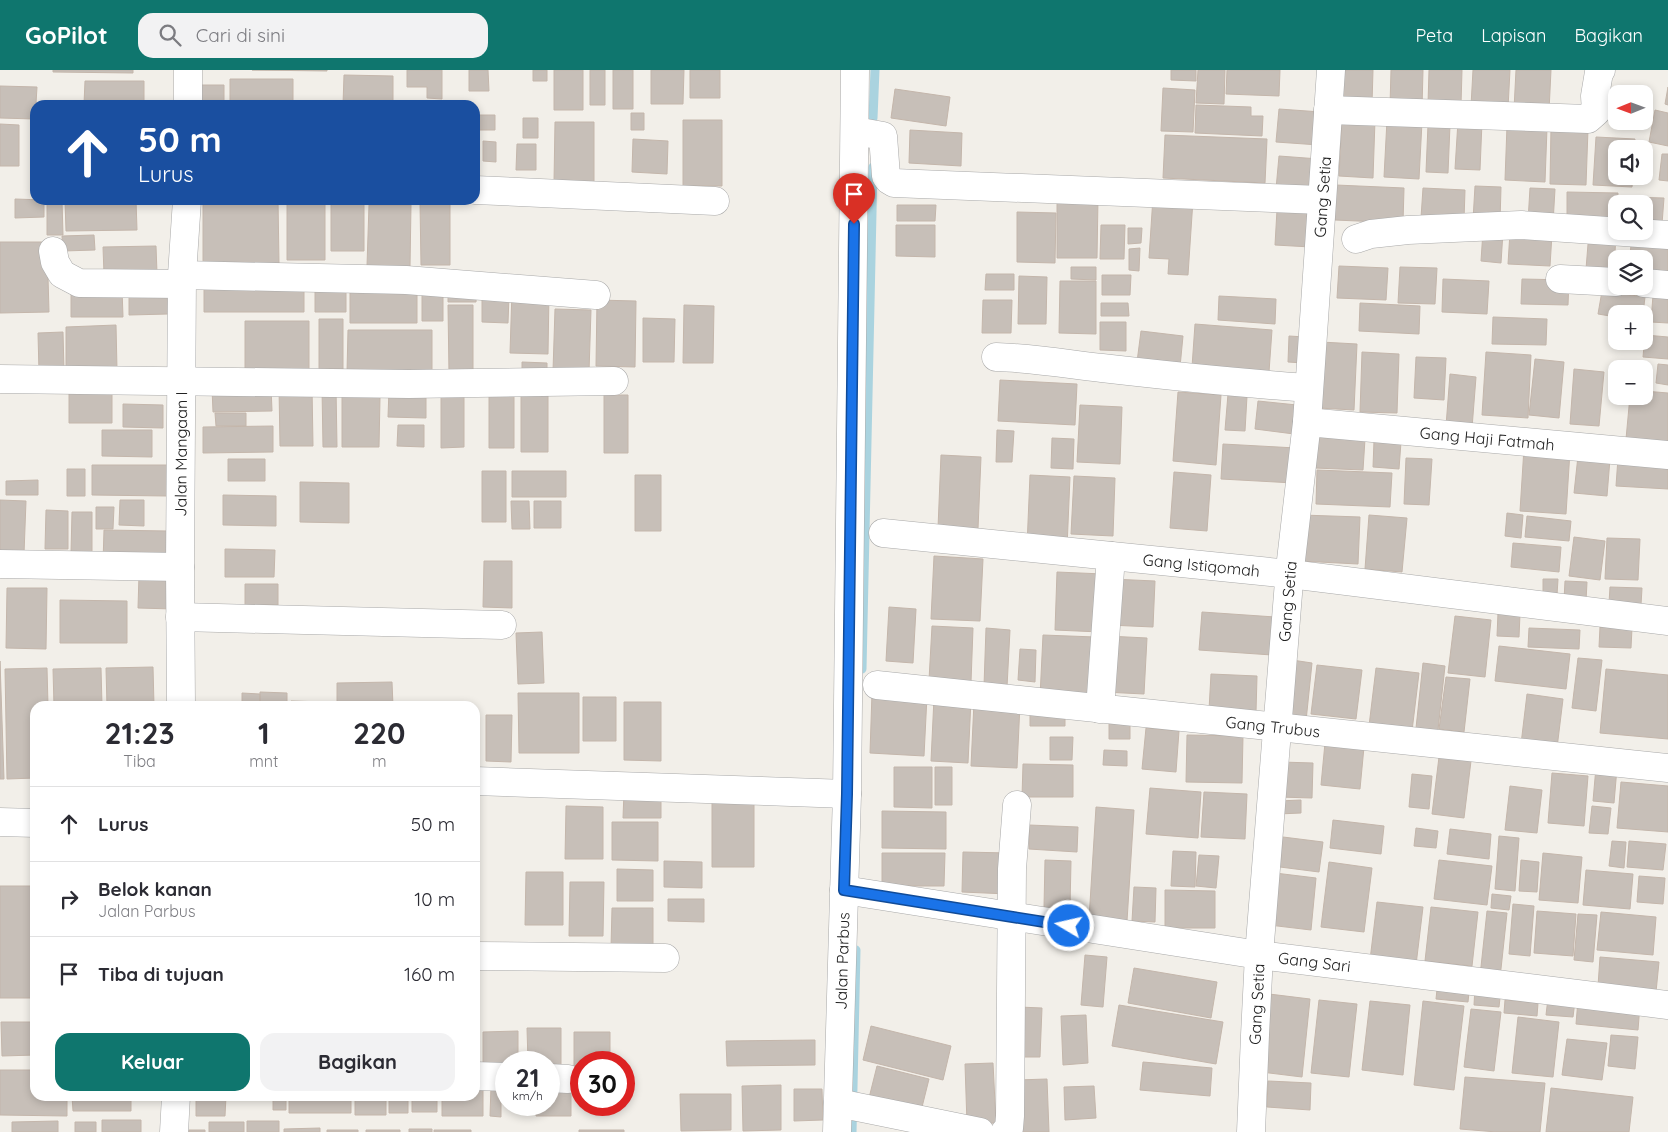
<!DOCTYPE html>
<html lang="id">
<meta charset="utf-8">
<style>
body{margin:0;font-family:Quicksand,sans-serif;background:#f2f2f3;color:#2b2b33;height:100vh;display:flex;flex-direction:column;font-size:19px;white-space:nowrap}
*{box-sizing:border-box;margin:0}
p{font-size:16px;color:#7c7c81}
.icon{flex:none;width:28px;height:28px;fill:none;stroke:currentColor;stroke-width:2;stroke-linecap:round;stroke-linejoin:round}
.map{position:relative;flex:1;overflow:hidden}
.panel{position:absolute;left:30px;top:631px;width:450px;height:400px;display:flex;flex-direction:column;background:#fff;border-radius:15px;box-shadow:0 2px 8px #0003}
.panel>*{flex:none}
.hud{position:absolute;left:30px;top:30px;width:450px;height:105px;border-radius:15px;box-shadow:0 2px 8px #0003;background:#1a4fa0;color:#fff;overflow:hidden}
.needle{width:32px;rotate:269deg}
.fabs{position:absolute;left:1608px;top:15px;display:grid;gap:10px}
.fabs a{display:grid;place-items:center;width:45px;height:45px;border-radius:10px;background:#fff;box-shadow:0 2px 8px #0003;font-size:25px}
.speed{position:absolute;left:495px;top:981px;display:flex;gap:10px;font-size:25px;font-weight:700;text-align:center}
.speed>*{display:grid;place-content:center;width:65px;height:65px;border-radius:50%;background:#fff;box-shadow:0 2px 8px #0003;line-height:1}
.speed small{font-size:12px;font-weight:400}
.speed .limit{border:8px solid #d22;background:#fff;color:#111}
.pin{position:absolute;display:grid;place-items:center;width:42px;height:42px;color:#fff;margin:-51px -21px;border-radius:50% 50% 50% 0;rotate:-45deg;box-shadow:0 0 5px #0007}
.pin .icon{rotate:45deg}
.me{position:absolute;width:55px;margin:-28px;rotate:279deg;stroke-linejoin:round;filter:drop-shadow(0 0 4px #0008)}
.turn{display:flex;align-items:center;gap:18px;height:105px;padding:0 25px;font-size:22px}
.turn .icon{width:65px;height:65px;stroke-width:2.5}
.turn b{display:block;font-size:35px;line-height:42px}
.eta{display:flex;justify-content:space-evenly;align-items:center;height:85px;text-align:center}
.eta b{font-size:30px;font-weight:700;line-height:35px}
.cta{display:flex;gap:10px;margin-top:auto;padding:10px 25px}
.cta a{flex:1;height:58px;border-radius:15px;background:#0f766e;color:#fff;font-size:20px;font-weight:700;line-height:58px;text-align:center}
.cta a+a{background:#f2f2f3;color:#2b2b33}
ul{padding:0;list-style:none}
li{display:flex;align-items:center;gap:15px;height:75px;padding:0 25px;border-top:1px solid #e1e1e2}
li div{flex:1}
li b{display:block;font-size:19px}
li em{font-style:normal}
header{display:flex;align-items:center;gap:30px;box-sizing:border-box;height:70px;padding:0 25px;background:#0f766e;color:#fff}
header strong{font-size:24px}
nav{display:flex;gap:28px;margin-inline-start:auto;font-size:18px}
.search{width:350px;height:45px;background:#f2f2f3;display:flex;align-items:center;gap:12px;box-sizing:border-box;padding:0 18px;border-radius:15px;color:#7c7c81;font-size:19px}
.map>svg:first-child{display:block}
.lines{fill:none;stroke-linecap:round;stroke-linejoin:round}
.stream{stroke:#aad3df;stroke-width:9}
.building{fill:#c7bfb8;stroke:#c4b6ab}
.minor-casing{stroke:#a9a9a9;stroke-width:29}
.minor{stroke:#fff;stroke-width:28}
.route-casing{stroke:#114b97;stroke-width:12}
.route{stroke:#1a73e8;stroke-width:9}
.labels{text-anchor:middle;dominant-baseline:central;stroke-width:4;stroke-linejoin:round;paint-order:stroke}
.street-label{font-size:16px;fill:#222;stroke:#fff}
</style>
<header>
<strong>GoPilot</strong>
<div class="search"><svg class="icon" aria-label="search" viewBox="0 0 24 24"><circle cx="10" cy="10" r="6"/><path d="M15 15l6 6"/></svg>Cari di sini</div>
<nav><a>Peta</a><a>Lapisan</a><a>Bagikan</a></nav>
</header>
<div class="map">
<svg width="1668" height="1062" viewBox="0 0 1668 1062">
<rect width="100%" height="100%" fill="#f2efe9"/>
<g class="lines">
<path class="stream" d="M873,48L875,0
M862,599L873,97
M852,1062L856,880"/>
</g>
<path class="building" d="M53,0H133V3L53,2Z
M252,0H327V1Z
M407,0H442V29L427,28V17H407Z
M469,0H488L489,21H469Z
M533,0H547V11H533Z
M554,0H583V40H554Z
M590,0H605V35H590Z
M613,0H633V39H613Z
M651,0H684L683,34H651Z
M690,0H720V28H690Z
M1171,0H1196V11L1171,10Z
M1198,0H1225L1224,34L1196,33Z
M1227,0H1280L1279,26L1226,24Z
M1339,0H1373L1372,34L1337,32Z
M1391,0H1423L1422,38L1390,36Z
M1429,0H1462L1461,35L1428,34Z
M1473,0H1510L1508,38L1471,36Z
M1516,0H1551L1549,41L1514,39Z
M344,5L393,6V35H343Z
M230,9H293V35H230Z
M85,11H144V35L84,34Z
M200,15H224V35H200Z
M0,16L37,17L35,49L0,48Z
M1668,17V35L1665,34Z
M1163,18L1195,20L1193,62L1161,61Z
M895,19L950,27L946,56L891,48Z
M1196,35L1251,37V46H1263L1262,66L1195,63Z
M475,37H477V110H475Z
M1279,39L1321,42L1319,75L1276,72Z
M1655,40L1668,43V76L1649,72Z
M631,43H644V60H631Z
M477,45H495V60H477Z
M523,48H538V68H523Z
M1342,48L1375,50L1373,108L1339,106Z
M683,50H722V116H683Z
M1387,50L1422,52L1419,109L1384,107Z
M1458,51L1482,52L1480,100L1455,99Z
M555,52H594V112H554Z
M0,54L19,55V96H0Z
M1428,55H1450L1448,103L1426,102Z
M1507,56L1547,58L1545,112L1505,110Z
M1551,57L1588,59L1586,115L1550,114Z
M910,60L962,63L961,96L909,93Z
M1165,65L1267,69L1265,113L1163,108Z
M1596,67L1635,69L1634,79H1616V106H1633L1632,117L1593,115Z
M633,69L668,71L667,104L632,102Z
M483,71L496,72V92L483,91Z
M517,74H536V100H516Z
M1662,84H1668V111L1659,110Z
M1279,86L1319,89L1317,122L1276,119Z
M1336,115L1404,118L1403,153L1335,150Z
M1475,116L1501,117L1500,152L1473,150Z
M1423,118L1465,120L1464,150L1421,148Z
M1530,118L1555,119L1553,153L1528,151Z
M1567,122L1618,123L1616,152L1567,150Z
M1153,127L1193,130L1188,205L1168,204L1169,189L1149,188Z
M1628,127L1664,128L1662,154L1644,153V134H1628Z
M1057,128H1098L1097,188H1057Z
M15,129L44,130V147L15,148Z
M65,130H136L137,160L66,161Z
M203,130H278L279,194H203Z
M287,130H325V190H287Z
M47,131H62L63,165H47Z
M331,131H364V181H331Z
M450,131V195H421L420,132Z
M369,135H411L410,197L367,196Z
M897,135H936L935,151H897Z
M1277,140L1314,143L1311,177L1275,175Z
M1017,142L1056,143L1055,193L1017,192Z
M896,155H935V187L896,186Z
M1101,155H1125L1124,189H1100Z
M1128,158H1142L1141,173L1128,174Z
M1483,161L1503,162L1501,193L1481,191Z
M1510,162L1552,164L1550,196L1508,194Z
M1589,162L1616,164L1614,201L1586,199Z
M94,165L95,180L63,181L62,166Z
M0,172H47L49,242L0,243Z
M1631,173L1668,174V207L1644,206V189H1630Z
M156,176L157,203L104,204L103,177Z
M1140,178L1139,201L1129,200V179Z
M1339,196L1388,198L1386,230L1337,228Z
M1071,197H1096V210L1071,209Z
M1400,197L1437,198L1435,234L1398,233Z
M986,204H1014V220H985Z
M1102,205H1131L1130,225H1102Z
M1019,206L1047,207L1046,254H1018Z
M1443,209L1489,211L1487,244L1442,242Z
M1522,209L1569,210L1568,235L1521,234Z
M1060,211H1096V264L1059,263Z
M315,213H346V242H315Z
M204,214H304V242H204Z
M448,216H477L476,232H448Z
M350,217H417V253H350Z
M122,219L123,247H71V220Z
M167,219L168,244L129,245V220Z
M422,221H443V251H422Z
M512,221L549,222L548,284L510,283Z
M1602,221L1645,227L1643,244H1616V247L1598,244Z
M482,225L509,226L508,253L482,252Z
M1653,225L1668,226V253L1651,252Z
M1219,226L1276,229L1275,254L1218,250Z
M597,230L636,231L635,297L596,296Z
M983,230H1012L1011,263H982Z
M1101,233H1128L1129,246H1101Z
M1360,233L1420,236L1419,264L1359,261Z
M448,235H473V304H449Z
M684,235L714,236L713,293H683Z
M555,239L591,240L589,302L553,301Z
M1493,247L1547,249L1546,275L1492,274Z
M643,248L675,249L674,292H643Z
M319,249H343V299H319Z
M245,251H309V301L245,302Z
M1100,252H1126V281L1100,280Z
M1195,254L1272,260L1269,302L1192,297Z
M116,255L117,300L66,301V257Z
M348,260H432V302H347Z
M1141,261L1183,266L1180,297L1137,292Z
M63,262L64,301L39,302L38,263Z
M1645,265L1668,267V289L1643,287Z
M1289,266L1305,267L1303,293L1288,292Z
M1321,272L1357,274L1354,340L1318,338Z
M1362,282L1399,284L1397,343L1360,342Z
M1486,282L1531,285L1528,348L1482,345Z
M1416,287L1446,288L1444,330L1414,328Z
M1535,289L1564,292L1559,348L1529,345Z
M522,292L547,293V308L522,307Z
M1658,294L1668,295V315L1656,313Z
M1574,299L1604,302L1599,356L1570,354Z
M1450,304L1476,307L1472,358L1446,356Z
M1000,310L1077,314L1075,355L998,351Z
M271,317L272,341L213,342L212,318Z
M279,317H312L313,376H280Z
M69,318L112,319V353H69Z
M322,318H336L337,377H323Z
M389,320H426V348L388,347Z
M1644,321L1668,323V374L1626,369L1630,326H1644Z
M1178,322L1221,325L1216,395L1173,391Z
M489,323H514V378H489Z
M521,324H548V382H521Z
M1228,324L1247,326L1245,361L1225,360Z
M604,325H628V383H604Z
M342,327H380L379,377H342Z
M441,327H464V377L441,378Z
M1258,331L1297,335L1294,364L1255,359Z
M123,334L163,335V358L123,357Z
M1080,335L1122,337L1120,394L1077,392Z
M215,343H246V356H216Z
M398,355H424V377L397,376Z
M273,356V382L203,383V357Z
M102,360H152V387L102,386Z
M997,360L1014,361L1012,392H996Z
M1316,367L1365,369L1363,400L1315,398Z
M1052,368L1074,369L1073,399L1051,398Z
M1374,371L1401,372L1399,399L1373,397Z
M1223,374L1296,378L1294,413L1221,409Z
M1524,378L1570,381L1566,444L1520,441Z
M941,385L981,387L978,459L938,458Z
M1578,386L1610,389L1607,426L1574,423Z
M1406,388L1432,389L1429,435L1404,434Z
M1618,388L1668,392V419L1616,416Z
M228,389H265V411H228Z
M92,395H167V426L92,425Z
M67,399H85V426H67Z
M1317,400L1392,403L1390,437L1316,434Z
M482,401H506V452H482Z
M512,401H566V427H512Z
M1174,402L1211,405L1207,461L1170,458Z
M635,405H661V461H635Z
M1030,405L1070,407L1067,478L1027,476Z
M1074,406L1115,408L1113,466L1071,464Z
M38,410V425H6V411Z
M300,412L349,413V453L300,452Z
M223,425L276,426V456L223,455Z
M0,430L26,431L24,484L0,483Z
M120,430H144V456L119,455Z
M511,431H529L530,459H512Z
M534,431H561V458H534Z
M96,437H114L113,459H96Z
M46,440L68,441V479H45Z
M72,442H92V483H71Z
M1507,443L1523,445L1521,468L1505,466Z
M1302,445L1360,447L1358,494L1300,491Z
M1369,445L1407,448L1402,502L1365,499Z
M1527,446L1571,451L1569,471L1525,467Z
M104,460L168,461V494L103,493Z
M1574,467L1605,471L1600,510L1569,506Z
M1607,468L1640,469L1638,510L1605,509Z
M1513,473L1561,477L1559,502L1511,497Z
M225,479L275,480L274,507H225Z
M934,486L983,489L980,551L931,549Z
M484,491H512V538L483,537Z
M1057,502L1103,504L1100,562L1055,560Z
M139,505H173V539L138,538Z
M1111,509L1155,511L1153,557L1109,555Z
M1543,509H1558L1557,525L1543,524Z
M1565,511L1587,512L1586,531L1564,530Z
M245,514H278V535H245Z
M1610,517L1642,518L1641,535L1609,533Z
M7,518H47L46,579L6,578Z
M60,530L127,531V573H60Z
M889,537L916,539L913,593L886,591Z
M1202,542L1275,547L1272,585L1199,580Z
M1498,543L1520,544L1519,567L1497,566Z
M1455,546L1491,550L1485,607L1448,603Z
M932,556L973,558L971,612L929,610Z
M1600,557L1632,558L1631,578L1599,577Z
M986,558L1010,560L1007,617L984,616Z
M1529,558L1580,560L1579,579L1528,577Z
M542,562L544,613L518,614L516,563Z
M1043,565L1095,567L1092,630L1040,627Z
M1107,566L1147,568L1144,624L1104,622Z
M1499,576L1570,584L1566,619L1495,611Z
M1020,579L1036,580L1035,612L1018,610Z
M1578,588L1602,590L1596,641L1572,638Z
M1292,590L1312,593L1306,651L1285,648Z
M0,591L4,709H0Z
M1423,593L1445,596L1438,660L1416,658Z
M1317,595L1362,600L1356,649L1311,644Z
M153,597L154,636H107L106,598Z
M47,598L48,636H35V708L7,709L5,599Z
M101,598L102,636H54L53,599Z
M1376,598L1419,603L1412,661L1369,656Z
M1606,599L1668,605V669L1600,663Z
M1211,604L1257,606L1256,642L1209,640Z
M1446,607L1470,609L1464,662L1439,659Z
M392,612L393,636H337V613Z
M260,622L287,623V636H260Z
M242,623L260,624V636H242Z
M518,623H579V683H519Z
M872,623L927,626L924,686L870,683Z
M1527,624L1563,629L1557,678L1521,674Z
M583,627H616V671H583Z
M934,628L971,630L968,693L931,691Z
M291,631L325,632V636H291Z
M624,632H661V691L624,690Z
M974,632L1020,634L1017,698L971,696Z
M403,633H440V636H402Z
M1030,638H1065V656H1030Z
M486,645H512L511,692L486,691Z
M475,646H478L477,691H475Z
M1109,650H1130V669H1109Z
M1146,658L1179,661L1176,702L1142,699Z
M1187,665L1243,666L1242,713L1186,712Z
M1050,667H1073L1072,690H1050Z
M1325,673L1364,677L1360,719L1321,715Z
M1440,679L1472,683L1464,748L1432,744Z
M1104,680L1127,681V696L1103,695Z
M1281,692L1313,693L1312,728L1279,727Z
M1023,694L1073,695V727H1022Z
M894,697H932V738L894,737Z
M935,697H952V735H935Z
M1596,697L1617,698L1614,733L1593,731Z
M1552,703L1588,706L1584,756L1548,753Z
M1412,704L1432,706L1429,739L1409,737Z
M1621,712L1668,716V762L1617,758Z
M1510,716L1542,720L1537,763L1505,760Z
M1150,718L1201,722L1198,768L1146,764Z
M624,722H661V748H623Z
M1204,722L1247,724L1245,769L1201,767Z
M712,728H754V797H712Z
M1301,730V743L1278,744V731Z
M566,736L603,737V789H565Z
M1592,736L1611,738L1608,764L1589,763Z
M1096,737L1134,740L1127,851L1089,849Z
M882,741L946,742V779L882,778Z
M1333,750L1384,756L1381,784L1330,778Z
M612,752H658V791L612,790Z
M1029,755L1078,757L1077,782L1029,779Z
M1416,758L1438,761L1436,778L1414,776Z
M1450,759L1491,764L1489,789L1447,784Z
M1499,766L1519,768L1515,821L1495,819Z
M1283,767L1323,772L1319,802L1280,797Z
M1612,771L1626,772L1624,798L1609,796Z
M1629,771L1666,774L1663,800L1627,797Z
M1173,781L1196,782L1195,817L1171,816Z
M963,782L1008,783V824L962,822Z
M882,783H945L944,816H882Z
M1543,783L1582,787L1578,833L1539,830Z
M1199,785L1219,786L1216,818L1196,816Z
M1045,790L1071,791L1070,838L1044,837Z
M1439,790L1492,796L1487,835L1434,829Z
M1521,790L1539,792L1537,822L1519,821Z
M664,791L702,792V818L664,817Z
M1329,792L1372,798L1364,862L1321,857Z
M617,799L653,800V831H617Z
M1586,800L1633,804L1630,839L1583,835Z
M526,802H563V855H525Z
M1275,803L1316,808L1311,860L1269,855Z
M1639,806L1665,808L1663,834L1637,832Z
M570,812H604L603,866H569Z
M0,816H35V928H0Z
M1134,817L1156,818L1155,852L1132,851Z
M1165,820L1215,821V858H1165Z
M1492,824L1511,826L1509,840L1491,838Z
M668,829H704V852L668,851Z
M1377,832L1423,837L1416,895L1370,890Z
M1513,834L1534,836L1530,886L1509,884Z
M1431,837L1478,842L1472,896L1425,891Z
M612,838H653V878H611Z
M1487,841L1507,843L1500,908L1480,906Z
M1537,841L1576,844L1573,886L1534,883Z
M1601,842L1656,847L1653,885L1597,880Z
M1578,844L1597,845L1593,892L1574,890Z
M1085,885L1107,887L1103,937L1081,935Z
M1600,887L1659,892L1656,922L1598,916Z
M1134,898L1217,912L1211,948L1128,933Z
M1438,910L1470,913L1468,932L1436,929Z
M1475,917L1501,919L1499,937L1474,935Z
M1269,924L1310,929L1302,1007L1261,1002Z
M1548,928L1575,931L1573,947L1546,945Z
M1319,930L1357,934L1349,1007L1311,1003Z
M1505,930L1538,933L1537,946L1504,943Z
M1578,930L1640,935L1638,960L1576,954Z
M1370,931L1410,935L1403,1005L1362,1000Z
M1423,931L1464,936L1454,1020L1414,1015Z
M1119,935L1223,952L1216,994L1112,976Z
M1019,937L1042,938L1040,987H1018Z
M1471,939L1501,942L1494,1001L1464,997Z
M1086,945L1088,993L1063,995L1061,946Z
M1518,947L1559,952L1553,1007L1512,1003Z
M1,952H35V985L2,986Z
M871,956L951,976L943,1010L863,990Z
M527,958H561V998H549V992H528Z
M518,961V992H506V999H483V962Z
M574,962H610V992H581V999H574Z
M1611,965L1638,967L1635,999L1608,996Z
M1567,969L1607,973L1602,1010L1562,1005Z
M815,970V995L727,996L726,971Z
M1143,992L1212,998L1210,1026L1140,1020Z
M993,993L996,1053L967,1054L965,994Z
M877,996L929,1009L920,1045L868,1032Z
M0,1000H35V1026H67V1046L0,1045Z
M1465,1007L1545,1013L1540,1062H1497L1460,1059Z
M1047,1009L1049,1062H1020L1017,1010Z
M1268,1011L1311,1013L1310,1040L1267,1037Z
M475,1014H483V1046H442V1026H475Z
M781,1015V1060L743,1061L742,1016Z
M491,1016L501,1017V1047L490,1046Z
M1094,1016L1096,1048L1065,1050L1064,1017Z
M549,1018H571V1046H536V1035H549Z
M1551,1018L1633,1027L1629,1062H1546Z
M794,1019H822L823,1050L794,1051Z
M680,1024H731V1060L681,1061Z
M72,1026H131V1041H73Z
M196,1026H226L225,1046H196Z
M273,1026H286V1040H273Z
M289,1026H351V1043H289Z
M355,1026H386V1045H355Z
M389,1026H408V1043H389Z
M412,1026H437V1042H412Z
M102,1050H141V1062H102Z
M58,1051V1062H12V1052Z
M247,1051H279V1062H247Z
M75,1052H96V1062H75Z
M209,1052H244V1062H209Z
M320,1058V1062H284V1059Z
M409,1059H432V1062H409Z
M189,1060H205V1062H189Z
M327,1060H358V1062H327Z
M366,1060H400V1062H366Z
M434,1060H471V1062H434Z
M579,1060H624V1062H579Z"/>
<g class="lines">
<g class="minor-casing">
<g id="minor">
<path d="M188,0V35"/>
<path d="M1328,40L1588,49L1596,42L1595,26L1599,2L1601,0"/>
<path d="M855,61L883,66L886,106L889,110L894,113L1321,130"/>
<path d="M475,120L715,131"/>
<path d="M1356,169L1371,164L1408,160L1521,155L1668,165"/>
<path d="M53,181L55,192L62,204L79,213L182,214"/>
<path d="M182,205L406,210L596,225"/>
<path d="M1560,209L1616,212"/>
<path d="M1644,213L1668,215"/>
<path d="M996,287C1032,288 1067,294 1102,298C1171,306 1240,313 1309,318"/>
<path d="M0,309L409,314L614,311"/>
<path id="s1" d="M1307,352L1668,385"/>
<path id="s2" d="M883,463L1290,504L1668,551"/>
<path d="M0,494L180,497"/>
<path d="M180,547L502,555"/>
<path id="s3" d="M877,615L1668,698"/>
<path id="s4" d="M181,636L180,497L182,205L187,130"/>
<path d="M1100,639L1111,486"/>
<path d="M475,711L847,724"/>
<path d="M0,752L35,753"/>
<path id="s5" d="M844,820L1259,885L1668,935"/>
<path d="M475,886L665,888"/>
<path d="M475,1006L506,1007"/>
<path d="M549,1008L568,1009"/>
<path d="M838,1033L980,1062"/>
<path d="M174,1062L176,1026"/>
<path id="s6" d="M837,1062L847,724L855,0"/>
<path d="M1005,1062L1009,1058L1010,1046L1012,799L1017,735"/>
<path id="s7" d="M1251,1062L1255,965L1259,885L1290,499L1307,352L1331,0"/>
</g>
</g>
<use href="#minor" class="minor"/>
</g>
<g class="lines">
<g class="route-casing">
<path id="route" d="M854,154L847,724L844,820L1069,856"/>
</g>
<use href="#route" class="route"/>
</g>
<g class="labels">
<g class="street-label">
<text stroke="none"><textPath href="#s7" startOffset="938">Gang Setia</textPath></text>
<text stroke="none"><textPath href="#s1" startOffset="181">Gang Haji Fatmah</textPath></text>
<text stroke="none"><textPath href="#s4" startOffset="252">Jalan Mangaan I</textPath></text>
<text stroke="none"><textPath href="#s2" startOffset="320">Gang Istiqomah</textPath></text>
<text stroke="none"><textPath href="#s7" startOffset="532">Gang Setia</textPath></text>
<text stroke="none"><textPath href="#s3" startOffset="398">Gang Trubus</textPath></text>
<text stroke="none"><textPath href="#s6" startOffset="171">Jalan Parbus</textPath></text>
<text stroke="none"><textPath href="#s5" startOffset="476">Gang Sari</textPath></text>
<text stroke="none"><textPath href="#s7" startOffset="128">Gang Setia</textPath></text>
</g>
</g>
</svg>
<div class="fabs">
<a><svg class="needle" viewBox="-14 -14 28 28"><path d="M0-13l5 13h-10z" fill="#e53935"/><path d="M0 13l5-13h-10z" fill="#7c7c81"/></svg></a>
<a><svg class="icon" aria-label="sound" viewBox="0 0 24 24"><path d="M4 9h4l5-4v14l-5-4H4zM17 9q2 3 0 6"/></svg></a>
<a><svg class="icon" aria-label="search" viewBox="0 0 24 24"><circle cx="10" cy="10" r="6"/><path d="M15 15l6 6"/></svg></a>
<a><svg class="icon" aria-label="layers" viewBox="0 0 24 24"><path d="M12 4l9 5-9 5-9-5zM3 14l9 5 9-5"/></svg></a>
<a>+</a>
<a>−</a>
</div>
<div class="speed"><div>21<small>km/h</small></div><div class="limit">30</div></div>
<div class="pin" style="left:854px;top:154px;background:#d93025"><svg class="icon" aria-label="arrive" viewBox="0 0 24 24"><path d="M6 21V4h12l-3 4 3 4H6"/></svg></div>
<svg class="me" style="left:1069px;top:856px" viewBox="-20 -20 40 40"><circle r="17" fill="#1a73e8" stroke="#fff" stroke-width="3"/><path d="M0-11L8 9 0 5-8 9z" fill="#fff"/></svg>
<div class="hud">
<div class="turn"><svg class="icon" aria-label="ahead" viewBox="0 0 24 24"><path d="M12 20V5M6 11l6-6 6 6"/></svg><div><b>50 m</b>Lurus</div></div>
</div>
<section class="panel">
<div class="eta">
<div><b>21:23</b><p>Tiba</p></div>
<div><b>1</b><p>mnt</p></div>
<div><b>220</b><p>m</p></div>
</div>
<ul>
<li><svg class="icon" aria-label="ahead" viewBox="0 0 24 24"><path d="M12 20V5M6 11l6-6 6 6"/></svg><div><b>Lurus</b></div><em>50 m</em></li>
<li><svg class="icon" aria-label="right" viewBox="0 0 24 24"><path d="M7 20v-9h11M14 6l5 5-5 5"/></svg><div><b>Belok kanan</b><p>Jalan Parbus</p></div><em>10 m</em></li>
<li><svg class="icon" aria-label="arrive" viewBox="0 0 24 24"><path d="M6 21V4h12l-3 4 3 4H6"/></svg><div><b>Tiba di tujuan</b></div><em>160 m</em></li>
</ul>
<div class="cta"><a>Keluar</a><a>Bagikan</a></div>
</section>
</div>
